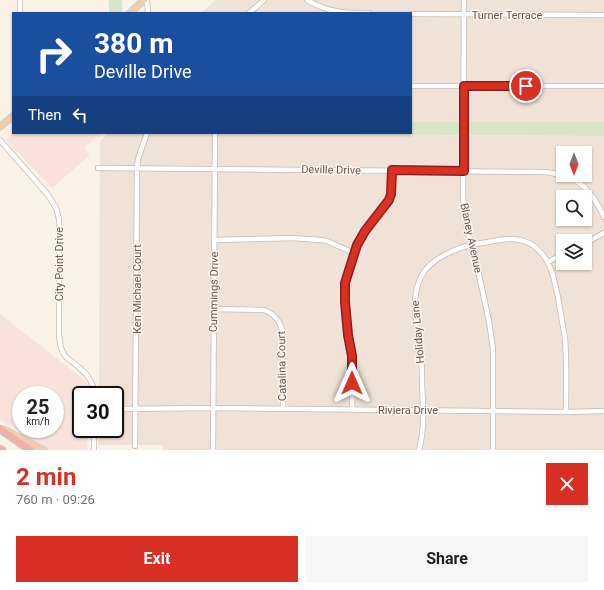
<!DOCTYPE html>
<meta charset="utf-8">
<style>
body{margin:0;font-family:Roboto,sans-serif;background:#f6f6f6;color:#222;height:100vh;display:flex;flex-direction:column;font-size:15px;white-space:nowrap}
*{box-sizing:border-box;margin:0}
p{font-size:13px;color:#767676}
.icon{flex:none;width:22px;height:22px;fill:none;stroke:currentColor;stroke-width:2;stroke-linecap:round;stroke-linejoin:round}
.map{position:relative;height:450px;overflow:hidden}
.side{display:flex;flex-direction:column;background:#fff;flex:1}
.side>*{flex:none}
.top-card{position:absolute;left:12px;top:12px;width:400px;height:122px;border-radius:0px;box-shadow:0 1px 3px #0004;background:#1a4fa0;color:#fff;overflow:hidden}
.needle{width:26px;rotate:180deg}
.fabs{position:absolute;left:556px;top:146px;display:grid;gap:8px}
.fabs a{display:grid;place-items:center;width:36px;height:36px;border-radius:0px;background:#fff;box-shadow:0 1px 3px #0004;font-size:20px}
.speed{position:absolute;left:12px;top:386px;display:flex;gap:8px;font-size:20px;font-weight:700;text-align:center}
.speed>*{display:grid;place-content:center;width:52px;height:52px;border-radius:50%;background:#fff;box-shadow:0 1px 3px #0004;line-height:1}
.speed small{font-size:10px;font-weight:400}
.speed .limit{border:2px solid #111;border-radius:6px;background:#fff;color:#111}
.pin{position:absolute;display:grid;place-items:center;width:34px;height:34px;color:#fff;margin:-17px;border:2px solid #fff;border-radius:50%;box-shadow:0 1px 4px #0007}
.me{position:absolute;width:44px;margin:-22px;rotate:0deg;stroke-linejoin:round;filter:drop-shadow(0 0 3px #0008)}
.turn{display:flex;align-items:center;gap:14px;height:84px;padding:0 16px;font-size:18px}
.turn .icon{width:52px;height:52px;stroke-width:2.5}
.turn b{display:block;font-size:28px;line-height:34px}
.then{display:flex;align-items:center;height:38px;padding:0 16px;background:#0003;gap:8px;font-size:15px}
.round{display:grid;place-items:center;flex:none;width:42px;height:42px;border-radius:0px;background:#f6f6f6}
.summary{display:flex;align-items:center;justify-content:space-between;height:68px;padding:0 16px}
h1{font-size:24px;font-weight:700;line-height:30px;color:#d93025}
.primary-button{display:flex;gap:8px;margin-top:auto;padding:8px 16px}
.primary-button a{flex:1;height:46px;border-radius:0px;background:#d93025;color:#fff;font-size:16px;font-weight:700;line-height:46px;text-align:center}
.primary-button a+a{background:#f6f6f6;color:#222}
.map>svg:first-child{display:block}
.residential{fill:#f0e2d6;fill-rule:evenodd}
.commercial{fill:#f9e2dc;fill-rule:evenodd}
.green{fill:#d6e6c7}
.lines{fill:none;stroke-linecap:round;stroke-linejoin:round}
.minor-casing{stroke:#cab8ae;stroke-width:6}
.major-casing{stroke:#d7d0cd;stroke-width:8}
.highway-casing{stroke:#d7d0cd;stroke-width:9}
.minor{stroke:#fff;stroke-width:4.5}
.major{stroke:#f1cea7;stroke-width:5.5}
.highway{stroke:#edb1a5;stroke-width:7}
.route-casing{stroke:#8d1f18;stroke-width:10}
.route{stroke:#d93025;stroke-width:7}
.labels{text-anchor:middle;dominant-baseline:central;stroke-width:3;stroke-linejoin:round;paint-order:stroke}
.street-label{font-size:11px;fill:#70574e;stroke:#fdf5ed}
</style>
<div class="map">
<svg width="604" height="450" viewBox="0 0 604 450">
<rect width="100%" height="100%" fill="#faf1e7"/>
<path class="residential" d="M216,0H604V122H411V13H201Z
M108,133L604,136V450H163V445H98L99,429H115V395H99L100,142ZM563,153H585V175H563ZM563,197H585V219H563ZM563,241H585V263H563Z"/>
<path class="commercial" d="M13,133H100L84,148L90,155L52,188L6,140Z
M0,314L83,379L88,386L89,395H81V429H88L87,450H51L0,420ZM21,395H55V429H21Z"/>
<path class="green" d="M109,0H122V13H109Z
M411,122H460V135L218,134V133H411Z
M467,122H604V136L467,135Z"/>
<g class="lines">
<g class="minor-casing">
<path id="minor" d="M147,0L148,13
M307,0C329,13 345,13 369,13
M464,0L463,197L466,224L479,275L489,321L493,349V450
M20,13V0
M249,13L264,0
M411,14L604,15
M411,86H604
M0,140L48,195L56,208L59,219V334C60,343 60,350 66,357C79,368 94,376 94,395
M98,168L545,172L563,175
M564,175C584,181 596,199 604,217
M214,240L293,238L320,240L327,241L354,253
M585,243L604,233
M548,262L563,254
M214,309L264,310C275,314 281,323 283,334V409
M115,409L214,408L566,412L604,411
M352,410L353,356L348,335L345,302V283L357,245L365,231L389,200L391,194L392,171
M135,446L137,169L138,159L147,133
M94,450V429
M213,450L215,133
M419,450C425,428 423,406 422,384C422,374 422,364 421,354C418,328 409,301 421,277C429,259 458,247 476,244C491,242 509,236 524,241C534,244 544,254 548,263C554,273 555,286 558,297C560,311 563,325 565,339C567,363 566,387 566,412"/>
</g>
<g class="major-casing">
<path id="major" d="M130,13L144,0
M0,127L13,116
M5,430L44,450"/>
</g>
<g class="highway-casing">
<path id="highway" d="M0,429L30,450
M0,449L2,450"/>
</g>
<use href="#minor" class="minor"/>
<use href="#major" class="major"/>
<use href="#highway" class="highway"/>
</g>
<g class="lines">
<g class="route-casing">
<path id="route" d="M352,383V356L348,335L345,302V283L357,245L365,231L389,200L391,194L392,170L464,171V86H526"/>
</g>
<use href="#route" class="route"/>
</g>
<g class="labels">
<g class="street-label">
<text x="507" y="15">Turner Terrace</text>
<text transform="translate(331 170) rotate(1)">Deville Drive</text>
<text transform="translate(471 238) rotate(78)">Blaney Avenue</text>
<text transform="translate(59 264) rotate(-90)">City Point Drive</text>
<text transform="translate(137 289) rotate(-90)">Ken Michael Court</text>
<text transform="translate(214 292) rotate(-89)">Cummings Drive</text>
<text transform="translate(418 332) rotate(-95)">Holiday Lane</text>
<text transform="translate(282 366) rotate(-91)">Catalina Court</text>
<text x="408" y="410">Riviera Drive</text>
</g>
</g>
</svg>
<div class="fabs">
<a><svg class="needle" viewBox="-14 -14 28 28"><path d="M0-13l5 13h-10z" fill="#e53935"/><path d="M0 13l5-13h-10z" fill="#767676"/></svg></a>
<a><svg class="icon" aria-label="search" viewBox="0 0 24 24"><circle cx="10" cy="10" r="6"/><path d="M15 15l6 6"/></svg></a>
<a><svg class="icon" aria-label="layers" viewBox="0 0 24 24"><path d="M12 4l9 5-9 5-9-5zM3 14l9 5 9-5"/></svg></a>
</div>
<div class="speed"><div>25<small>km/h</small></div><div class="limit">30</div></div>
<div class="pin" style="left:526px;top:86px;background:#d93025"><svg class="icon" aria-label="arrive" viewBox="0 0 24 24"><path d="M6 21V4h12l-3 4 3 4H6"/></svg></div>
<svg class="me" style="left:352px;top:383px" viewBox="-20 -20 40 40"><path d="M0-17L14 15 0 8-14 15z" fill="#d93025" stroke="#fff" stroke-width="4"/></svg>
<div class="top-card">
<div class="turn"><svg class="icon" aria-label="right" viewBox="0 0 24 24"><path d="M7 20v-9h11M14 6l5 5-5 5"/></svg><div><b>380 m</b>Deville Drive</div></div>
<div class="then">Then<svg class="icon" aria-label="left" viewBox="0 0 24 24"><path d="M17 20v-9H6M10 6l-5 5 5 5"/></svg></div>
</div>
</div>
<section class="side">
<div class="summary"><div><h1>2 min</h1><p>760 m · 09:26</p></div><a class="round" style="background:#d93025;color:#fff"><svg class="icon" aria-label="close" viewBox="0 0 24 24"><path d="M6 6l12 12M18 6L6 18"/></svg></a></div>
<div class="primary-button"><a>Exit</a><a>Share</a></div>
</section>
